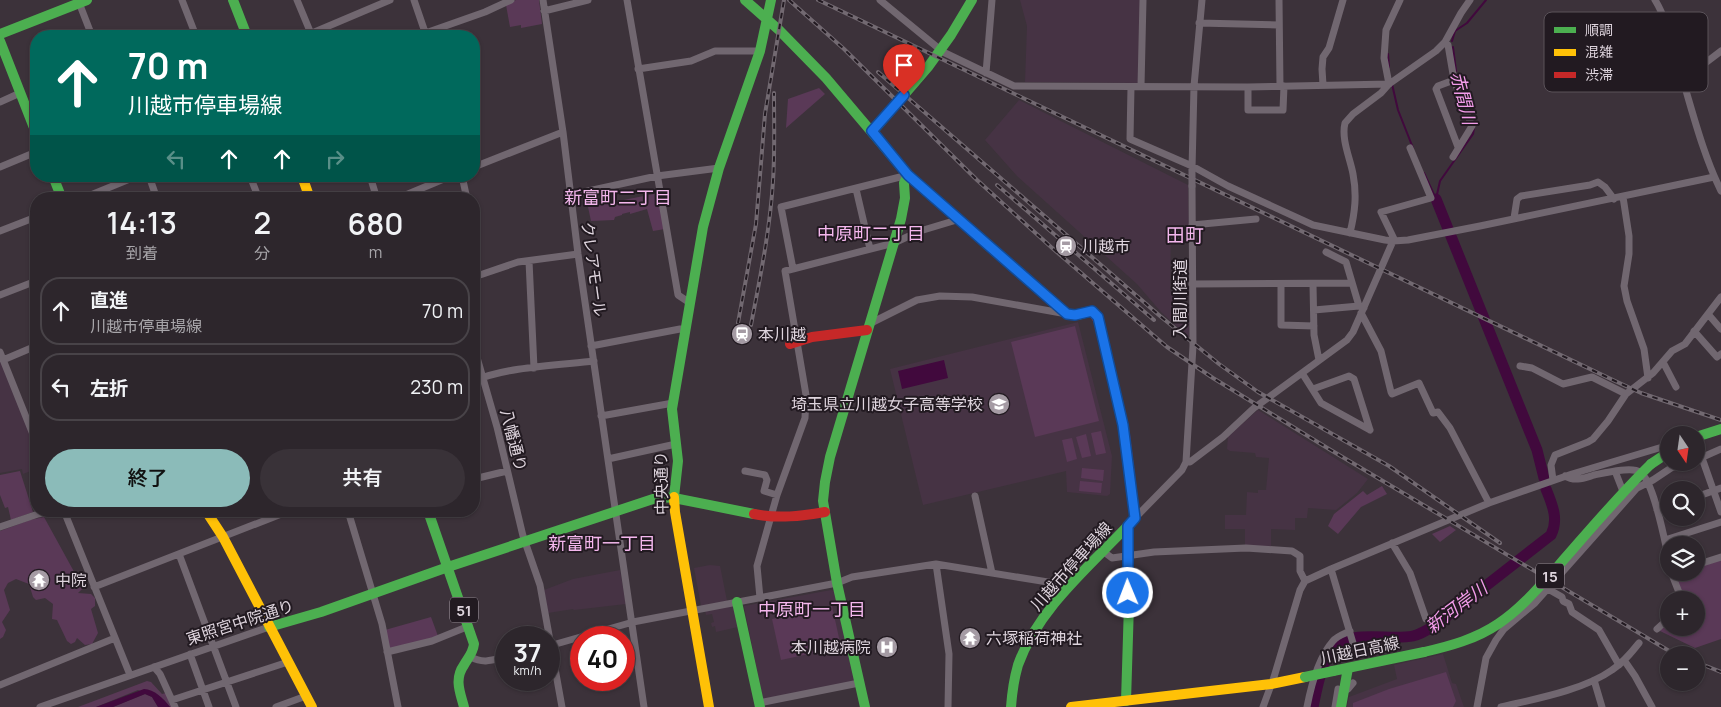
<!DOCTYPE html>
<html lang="ja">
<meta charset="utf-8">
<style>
body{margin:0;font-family:Manrope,"Noto Sans JP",sans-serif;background:#393238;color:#f1f3f6;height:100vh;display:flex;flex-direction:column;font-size:19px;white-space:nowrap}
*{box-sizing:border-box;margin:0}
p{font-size:16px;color:#a7a5a9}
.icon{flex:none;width:28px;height:28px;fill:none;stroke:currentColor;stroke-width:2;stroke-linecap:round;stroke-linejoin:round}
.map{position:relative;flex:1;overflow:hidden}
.details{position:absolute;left:30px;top:192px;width:450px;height:325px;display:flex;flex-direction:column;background:#2d262c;border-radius:20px;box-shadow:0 1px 4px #0004,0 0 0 1px #484348}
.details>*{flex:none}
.banner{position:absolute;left:30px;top:30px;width:450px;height:152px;border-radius:20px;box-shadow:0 1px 4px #0004,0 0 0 1px #484348;background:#00695c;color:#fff;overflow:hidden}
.needle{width:32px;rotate:167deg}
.controls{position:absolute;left:1660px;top:426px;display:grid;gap:10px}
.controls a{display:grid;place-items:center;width:45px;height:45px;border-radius:50%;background:#2d262c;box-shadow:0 1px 4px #0004,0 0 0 1px #484348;font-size:25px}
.speed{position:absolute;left:495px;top:626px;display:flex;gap:10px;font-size:25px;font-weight:700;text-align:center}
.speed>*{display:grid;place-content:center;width:65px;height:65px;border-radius:50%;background:#2d262c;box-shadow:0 1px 4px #0004,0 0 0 1px #484348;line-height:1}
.speed small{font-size:12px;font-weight:400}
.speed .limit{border:8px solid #d22;background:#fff;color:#111}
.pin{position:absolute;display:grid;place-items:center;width:42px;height:42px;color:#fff;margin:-51px -21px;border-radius:50% 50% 50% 0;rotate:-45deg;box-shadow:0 0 5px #0007}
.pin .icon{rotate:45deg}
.me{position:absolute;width:55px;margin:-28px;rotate:359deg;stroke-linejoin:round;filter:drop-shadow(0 0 4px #0008)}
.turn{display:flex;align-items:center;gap:18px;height:105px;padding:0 15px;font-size:22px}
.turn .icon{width:65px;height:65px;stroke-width:2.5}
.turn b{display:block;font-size:35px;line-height:42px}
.lanes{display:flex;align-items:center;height:48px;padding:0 15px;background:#0003;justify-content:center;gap:25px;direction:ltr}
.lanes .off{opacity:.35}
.eta{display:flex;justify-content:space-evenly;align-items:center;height:85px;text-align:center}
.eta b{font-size:30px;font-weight:600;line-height:35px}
.primary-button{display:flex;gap:10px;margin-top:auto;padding:10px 15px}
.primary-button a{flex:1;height:58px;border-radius:30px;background:#8bbbb9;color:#111;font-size:20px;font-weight:600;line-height:58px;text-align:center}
.primary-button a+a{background:#393238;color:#f1f3f6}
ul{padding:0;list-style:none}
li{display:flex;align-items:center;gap:15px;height:68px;margin:0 10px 8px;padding:0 5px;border:2px solid #484348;border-radius:20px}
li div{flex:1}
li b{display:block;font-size:19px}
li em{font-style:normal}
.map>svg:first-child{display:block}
.built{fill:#463344}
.green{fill:#5a3957}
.water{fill:#41093d}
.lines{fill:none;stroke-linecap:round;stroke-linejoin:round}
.stream{stroke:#41093d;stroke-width:2}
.river{stroke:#41093d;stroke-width:11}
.street{stroke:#716770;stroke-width:7}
.fast{stroke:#4caf50;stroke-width:10}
.slow{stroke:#ffc107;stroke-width:10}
.jam{stroke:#c62828;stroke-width:10}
.rail-casing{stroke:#726971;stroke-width:4}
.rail{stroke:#221a21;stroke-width:2;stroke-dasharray:5.5;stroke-linecap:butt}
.street-bridge{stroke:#716770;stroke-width:7}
.fast-bridge{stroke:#4caf50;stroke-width:10}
.route-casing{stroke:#114b97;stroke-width:12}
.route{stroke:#1a73e8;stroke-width:9}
.labels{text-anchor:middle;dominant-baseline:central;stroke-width:4;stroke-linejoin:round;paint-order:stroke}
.shield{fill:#221a21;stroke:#a69ca5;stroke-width:1}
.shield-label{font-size:15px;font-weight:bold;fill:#ded4dd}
.poi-label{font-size:16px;fill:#ded4dd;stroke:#221a21;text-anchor:start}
.street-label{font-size:16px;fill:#ded4dd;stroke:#221a21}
.water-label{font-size:18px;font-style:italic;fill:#f39cea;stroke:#221a21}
.neighbourhood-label{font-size:18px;fill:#f4b7ed;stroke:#221a21}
.quarter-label{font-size:19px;fill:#f4b7ed;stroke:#221a21}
.key{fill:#221a21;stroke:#5a5259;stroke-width:1}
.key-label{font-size:14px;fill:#ded4dd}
</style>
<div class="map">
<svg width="1721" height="707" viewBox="0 0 1721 707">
<rect width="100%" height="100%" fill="#3c323a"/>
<path class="built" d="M1020,0H1140V81L1137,83L1025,82L1027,26Z
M1019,100L1188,185L1189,225L1171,226L1170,291L1189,313V338L1161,312L1137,284L1017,176L985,140Z
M1078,322L1112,456L1110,494L1107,496L1067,492L1066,471L923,505L890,369Z
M0,356L36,445V469L23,474L22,469L0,473Z
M1258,410L1368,479L1357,493L1336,510L1308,508L1307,518H1295V530L1271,529V547L1245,546V529H1225V515H1246L1247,492L1258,493V490H1266L1269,458L1256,457L1255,453L1230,451L1227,449L1228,436Z
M710,565L720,566L727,601L701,606L694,568Z
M620,570L626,604L574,610L573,609L548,613L544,590L573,579Z
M831,590L835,591L855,681L763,700L744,606Z
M734,605L738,627L716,632L715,626L712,627L711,623L714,622L712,614L706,615L705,610Z
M1443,654L1452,683L1456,684L1464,707H1347L1349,697L1397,679L1394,665Z"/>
<path class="green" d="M516,0H539L542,24L521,28V25L510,27L506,5Z
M819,88L825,94L786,128L788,99Z
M659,193L665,229L653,231L647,209L630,214V212L622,214V215L615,217L614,220L591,221L588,207Z
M1075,326L1099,421L1035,437L1011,342Z
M1101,431L1106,453L1096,455L1091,433Z
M1086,434L1091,456L1082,458L1076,437Z
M1072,438L1077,459L1067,462L1062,440Z
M1082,468L1104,470L1103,481L1081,478Z
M20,471L33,512L11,520L8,507L5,508L0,495V475Z
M1080,481L1102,483L1101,493L1079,491Z
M1382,486L1387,494L1361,507L1338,534L1328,526L1334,514L1363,491L1367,495Z
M44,517L83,588L78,593L91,594L95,598V606L91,609L98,633L92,644L85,645L77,638L75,642L71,644L67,641L57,620L52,619L53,604L45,598L36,600L33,597L29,584L16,579L8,583L4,590L10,610L2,622L6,630L3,637L0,639V531L30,520Z
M1450,526L1456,530L1440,542L1432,534Z
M1721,560V639L1695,648L1660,631V629L1669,621V628H1696V600H1683L1675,576L1684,573L1696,572V568Z
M832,606L841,647L781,660L772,619Z
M431,617L438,636L392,649L389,647L385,630Z
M1446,672L1456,701L1453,707H1353V703L1389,689Z
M147,681L151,682L162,694L166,693L172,707H170L164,700L138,690L96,707H78Z
M145,694L152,697L158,707H113Z"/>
<path class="water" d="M944,360L948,378L902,389L898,371Z
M144,689C154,689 164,699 170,707H158L152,697L145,694L113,707H96Z"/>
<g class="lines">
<path class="stream" d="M1452,41L1455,31L1467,23L1486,0
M1453,47L1456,71
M1388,54L1389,67
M1392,84L1398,110L1413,148
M1460,88L1473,120
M1424,173L1436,199
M1436,199L1440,181L1473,134L1474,128"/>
<path class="river" d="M1436,199L1537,450L1544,478
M1313,707C1317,688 1321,664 1333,648C1349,629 1391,641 1413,636C1422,634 1429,629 1437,624L1551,535C1559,519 1552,504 1546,489"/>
<path class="street" d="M78,0L92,36
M182,0L196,36
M297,0L312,36
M414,0L426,35
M543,0L563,132L578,254L644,707
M627,0L678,295L690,303
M880,0L943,52L1014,86L1248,87L1389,84
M1279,0L1280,86
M1655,0C1665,16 1670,37 1675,55C1690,100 1700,148 1721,191
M544,11L588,0
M1199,23L1278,25
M305,36L390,0
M417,36L485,12L511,0
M1445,42L1448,45L1454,80L1472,126L1453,157
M638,69L691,61L715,51H760
M1681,72L1704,64L1721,51
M986,73L992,0
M1454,80L1438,86L1436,89L1458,147
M1389,84L1384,58L1386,30L1400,0
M1323,85L1322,69L1323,57L1329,48L1343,0
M1141,86L1143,0
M1131,87L1130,139L1192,166L1228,186L1313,225L1385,240L1393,241L1408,240L1480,226L1714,177
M1248,87V110H1283L1284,86
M0,102L20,93
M0,167L36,152
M474,167L563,132
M1192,169L1194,86L1202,0
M149,176L157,199
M250,176L259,199
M370,176L377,199
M462,176L467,199
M856,189L870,249
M570,195L657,176L719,168
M1623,197L1629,236V254L1624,286L1627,301L1644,349L1648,378
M81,199L137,176
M244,199L257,194
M396,199L451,176
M1514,218L1517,199L1521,196L1590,185L1598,182L1605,187L1614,199
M1192,225L1256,219
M0,231L36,217
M1350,233C1355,212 1357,195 1353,174C1350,158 1341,139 1345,123L1353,114L1381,93L1389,84L1436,51L1445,42L1461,13L1470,0
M1395,241L1381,212L1431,198L1410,148
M1326,252L1346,262L1359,306L1364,308
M529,261L534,368
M793,269L781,207L908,175
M474,277L518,262L578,254
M1192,284L1351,283
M1281,284V325L1314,326
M1313,284L1314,335L1319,360
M0,295L36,281
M1314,310L1359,306
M1361,313L1381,351L1391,392L1392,394L1419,383L1433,413L1438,412L1450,428L1489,503
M1708,314L1721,329
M869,324L917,300L940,296L972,297L1067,314
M1694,331L1717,357L1721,354
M591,346L680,329L685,330
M474,347L497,427L523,536L540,585L562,707
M0,352L36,442
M3,360L36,346
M1663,362L1676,387
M1520,366L1532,368L1563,384L1592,377L1626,394
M1302,373L1321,403L1370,430
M474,381C504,367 559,365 594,361
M1313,389L1349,376L1354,379L1370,430
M601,416L673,403
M1702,458L1721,512
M608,459L676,444
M1696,460L1721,449
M1186,462H1190L1223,437L1254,408L1347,340L1353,332L1393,241
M745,471L765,475L767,480L764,491L777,495
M1615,471L1624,494
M1565,476C1575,482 1584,478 1594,475C1604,473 1632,466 1640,472C1654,481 1665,543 1669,560
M474,479L507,471
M1553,480L1551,465L1555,455L1588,442L1593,439L1608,421L1626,394L1653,373L1672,351L1685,344L1721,297
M975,496L992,573
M1696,497L1721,488
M1657,510L1669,506
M64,511L130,675
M348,511L382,624L398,707
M1135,518L1182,470L1186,462L1193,346L1192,186
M0,527L38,514L52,511
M1665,540L1721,522
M1392,543L1410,573L1426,619
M1104,552L1112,558L1154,552L1246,548L1292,551L1300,556V571L1305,581
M179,554L236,707
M936,564L949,654L948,707
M1696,565L1721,557
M1331,569L1353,643
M1671,572L1682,600
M1558,577L1637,488L1653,480L1671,468L1689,462
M94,587L289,511
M1548,589L1562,597L1563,601L1569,604L1572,612L1599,630L1619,665
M760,598L757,566L777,495L805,418L806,395L785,271L894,243L920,231L960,219
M1657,629L1669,618
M549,646L633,622L837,583L852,577L936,564L1054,583L1068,589
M387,652L432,641L469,626
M190,654L209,707
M471,657C483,664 493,660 506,657
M1624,660L1635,676L1652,707
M154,667L160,674L175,707
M1594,680L1602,707
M0,685L115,638
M1348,689L1353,683
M172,700L288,662
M759,703L859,683
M40,707L269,627
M276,707L306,696
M1263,707L1274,677L1300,590L1305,581L1331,569L1489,503L1572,474L1669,445
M1307,707C1311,686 1318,658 1333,641C1337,636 1344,634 1350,631
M1335,707L1338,689
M1477,707L1486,658L1496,640L1504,629L1535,603L1552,584
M1501,707C1535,699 1584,690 1612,670C1623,663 1631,653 1639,643"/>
<path class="fast" d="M233,0L247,36
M745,0L779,30L826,78L908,175L1067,314L1078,315L1088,312
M0,34L87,0
M0,41L36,133
M873,131L928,67L951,35L972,0
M53,176L62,199
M1696,437L1721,429
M1651,464L1669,452
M674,497L678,461L672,409L703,227L719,168L760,51L771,0
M428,511L474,644C473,653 468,658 464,665C454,679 460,692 464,707
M737,602L760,707
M269,627L321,612L448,567L659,497L674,498L754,514
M1333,671L1424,652
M1126,701L1129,604L1128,526
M865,707L837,583L823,501L825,482L830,457L901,219L905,198L904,183L908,175
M1011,707C1012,693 1014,679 1018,665C1039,606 1094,563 1135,518L1134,509
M1341,707L1348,668"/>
<path class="slow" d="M302,176L310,199
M674,497L675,512L709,707
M206,511L223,537L312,707
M1071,707L1271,684L1305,677"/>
<path class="jam" d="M1088,312L1092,311L1099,321L1125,435L1134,509
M790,344L812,337L867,330
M754,514C779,519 801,516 825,512"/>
<g class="rail-casing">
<path id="rail" d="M789,0L844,49L977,180L1051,247L1167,347L1213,378L1329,449L1676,655
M818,0L1613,380L1641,393L1721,420
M878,72L1160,316L1219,364L1258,392L1389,466L1500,543
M997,185L1154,320
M738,323L756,224L765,114L784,0
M751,325C760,278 770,230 773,181C775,151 774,122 774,93
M1696,662L1721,672"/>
</g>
<use href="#rail" class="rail"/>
<path class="street-bridge" d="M1192,171V186"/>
<path class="fast-bridge" d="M1424,652C1450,646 1476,639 1498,624C1522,608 1540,586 1559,565C1589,531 1618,496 1651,464
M1305,677L1333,671"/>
</g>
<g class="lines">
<g class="route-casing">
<path id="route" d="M904,95L872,131L908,175L1067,314L1075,315L1092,311L1098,317L1123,425L1135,518L1128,526V593"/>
</g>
<use href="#route" class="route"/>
</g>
<defs>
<g id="station-disc" transform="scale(1.125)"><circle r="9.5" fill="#a59ba4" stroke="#221a21"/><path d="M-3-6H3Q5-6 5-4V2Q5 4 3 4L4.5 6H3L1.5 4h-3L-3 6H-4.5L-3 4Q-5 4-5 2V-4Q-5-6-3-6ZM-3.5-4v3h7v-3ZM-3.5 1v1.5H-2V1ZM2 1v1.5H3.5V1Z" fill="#fff"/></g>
<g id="school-disc" transform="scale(1.125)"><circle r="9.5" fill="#a59ba4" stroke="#221a21"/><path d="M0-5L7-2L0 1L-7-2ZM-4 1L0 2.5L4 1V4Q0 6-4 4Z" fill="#fff"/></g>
<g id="temple-disc" transform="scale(1.125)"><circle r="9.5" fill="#a59ba4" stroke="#221a21"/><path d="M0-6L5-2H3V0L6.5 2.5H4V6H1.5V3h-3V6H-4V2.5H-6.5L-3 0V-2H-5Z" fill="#fff"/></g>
<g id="hospital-disc" transform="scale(1.125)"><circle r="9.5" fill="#a59ba4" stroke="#221a21"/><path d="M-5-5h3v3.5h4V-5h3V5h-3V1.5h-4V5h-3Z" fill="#fff"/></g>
</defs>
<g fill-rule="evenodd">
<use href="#station-disc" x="1066" y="246"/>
<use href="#station-disc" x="742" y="334"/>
<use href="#school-disc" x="999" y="404"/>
<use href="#temple-disc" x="39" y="580"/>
<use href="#temple-disc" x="970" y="638"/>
<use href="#hospital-disc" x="887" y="647"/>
</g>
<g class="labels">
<g class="shield">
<rect x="1536" y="563.5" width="28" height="25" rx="4"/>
<rect x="450" y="597.5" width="28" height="25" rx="4"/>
</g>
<g class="shield-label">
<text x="1550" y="576">15</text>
<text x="464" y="610">51</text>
</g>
<g class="poi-label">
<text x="1082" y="246">川越市</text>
<text x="758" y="334">本川越</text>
<text x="983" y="404" text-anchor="end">埼玉県立川越女子高等学校</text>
<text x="55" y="580">中院</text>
<text x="986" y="638">六塚稲荷神社</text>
<text x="871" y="647" text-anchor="end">本川越病院</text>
</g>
<g class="street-label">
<text transform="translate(594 269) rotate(82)">クレアモール</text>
<text transform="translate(1180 299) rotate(-90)">入間川街道</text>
<text transform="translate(514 440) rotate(76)">八幡通り</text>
<text transform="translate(661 483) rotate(-91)">中央通り</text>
<text transform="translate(1071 566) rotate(-48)">川越市停車場線</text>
<text transform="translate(240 622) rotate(-18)">東照宮中院通り</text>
<text transform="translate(1360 650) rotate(-12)">川越日高線</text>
</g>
<g class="water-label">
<text transform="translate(1464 98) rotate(76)">赤間川</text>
<text transform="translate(1456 607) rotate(-37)">新河岸川</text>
</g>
<g class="neighbourhood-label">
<text x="618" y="197">新富町二丁目</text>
<text x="871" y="233">中原町二丁目</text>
<text x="602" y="543">新富町一丁目</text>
<text x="812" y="609">中原町一丁目</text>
</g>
<g class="quarter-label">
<text x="1185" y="235">田町</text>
</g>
</g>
<rect x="1544" y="12" width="164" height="80" rx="8" class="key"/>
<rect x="1554" y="27" width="22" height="6" fill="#4caf50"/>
<rect x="1554" y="49" width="22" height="7" fill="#ffc107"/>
<rect x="1554" y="72" width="22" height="6" fill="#c62828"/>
<g class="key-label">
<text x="1585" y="35">順調</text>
<text x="1585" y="57">混雑</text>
<text x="1585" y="80">渋滞</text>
</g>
</svg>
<div class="controls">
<a><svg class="needle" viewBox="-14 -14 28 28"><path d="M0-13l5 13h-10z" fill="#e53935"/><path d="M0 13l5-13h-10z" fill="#a7a5a9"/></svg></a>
<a><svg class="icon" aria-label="search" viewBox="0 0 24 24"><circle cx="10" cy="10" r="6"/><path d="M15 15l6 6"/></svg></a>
<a><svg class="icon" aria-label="layers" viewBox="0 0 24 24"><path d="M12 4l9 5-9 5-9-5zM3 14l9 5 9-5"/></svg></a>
<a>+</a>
<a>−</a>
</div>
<div class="speed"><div>37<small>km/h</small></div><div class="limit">40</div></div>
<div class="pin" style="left:904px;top:95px;background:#d93025"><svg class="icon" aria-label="arrive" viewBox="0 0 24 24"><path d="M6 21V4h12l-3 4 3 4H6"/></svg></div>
<svg class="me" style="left:1128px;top:593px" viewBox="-20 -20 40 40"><circle r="17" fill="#1a73e8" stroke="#fff" stroke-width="3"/><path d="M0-11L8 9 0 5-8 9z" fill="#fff"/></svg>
<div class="banner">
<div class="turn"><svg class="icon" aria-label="ahead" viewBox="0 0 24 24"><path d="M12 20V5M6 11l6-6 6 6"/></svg><div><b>70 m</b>川越市停車場線</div></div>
<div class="lanes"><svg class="icon off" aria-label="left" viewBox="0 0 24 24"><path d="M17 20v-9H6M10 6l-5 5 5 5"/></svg><svg class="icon" aria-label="ahead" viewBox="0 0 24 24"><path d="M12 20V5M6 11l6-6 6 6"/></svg><svg class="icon" aria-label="ahead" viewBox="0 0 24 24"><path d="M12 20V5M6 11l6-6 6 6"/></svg><svg class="icon off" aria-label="right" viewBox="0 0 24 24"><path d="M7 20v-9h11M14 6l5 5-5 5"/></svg></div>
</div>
<section class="details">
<div class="eta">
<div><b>14:13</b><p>到着</p></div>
<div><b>2</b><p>分</p></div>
<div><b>680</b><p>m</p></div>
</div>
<ul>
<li><svg class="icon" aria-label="ahead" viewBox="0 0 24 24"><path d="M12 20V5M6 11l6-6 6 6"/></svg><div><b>直進</b><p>川越市停車場線</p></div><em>70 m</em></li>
<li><svg class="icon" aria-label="left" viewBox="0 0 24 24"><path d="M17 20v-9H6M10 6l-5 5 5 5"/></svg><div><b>左折</b></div><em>230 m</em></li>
</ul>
<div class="primary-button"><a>終了</a><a>共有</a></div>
</section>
</div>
